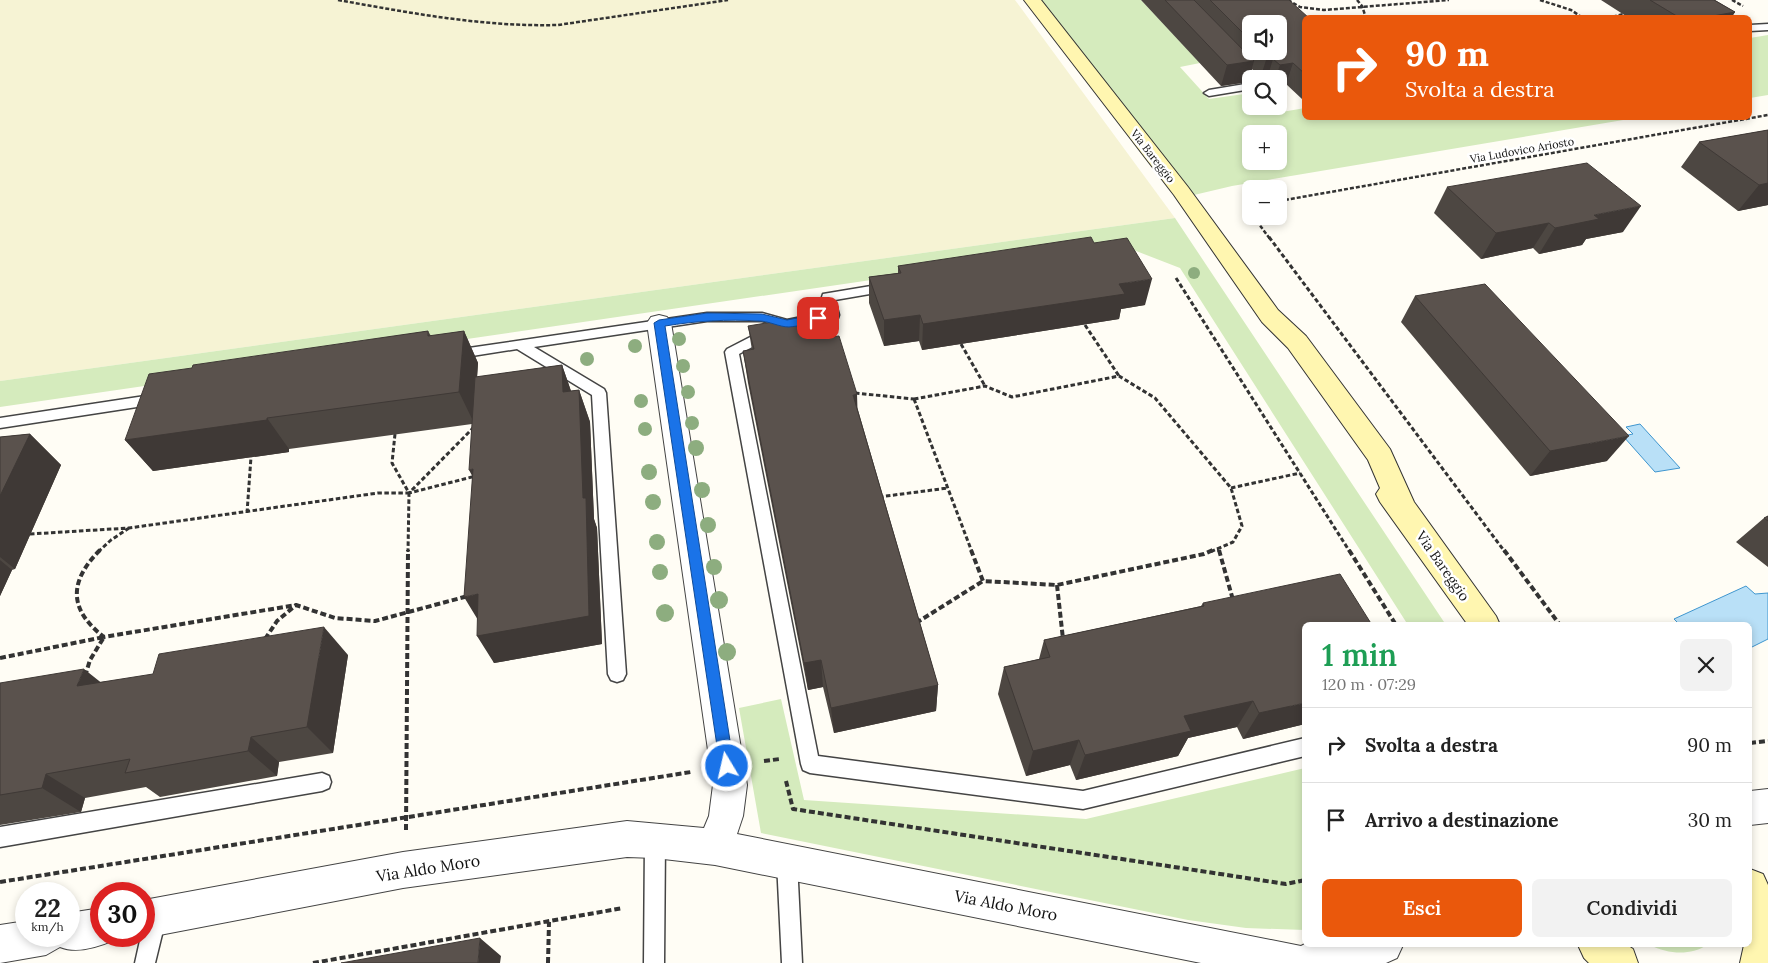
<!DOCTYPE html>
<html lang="it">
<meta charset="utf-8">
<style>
body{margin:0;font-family:Lora,serif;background:#f2f2f2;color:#222;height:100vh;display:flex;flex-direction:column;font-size:19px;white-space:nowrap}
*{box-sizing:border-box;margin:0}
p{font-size:16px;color:#767676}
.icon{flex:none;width:28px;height:28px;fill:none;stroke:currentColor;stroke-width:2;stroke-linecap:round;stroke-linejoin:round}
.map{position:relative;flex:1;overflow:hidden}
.details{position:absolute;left:1302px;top:622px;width:450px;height:325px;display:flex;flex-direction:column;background:#fff;border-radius:8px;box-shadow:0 2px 8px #0003}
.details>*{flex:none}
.banner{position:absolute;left:1302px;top:15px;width:450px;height:105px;border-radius:8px;box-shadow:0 2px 8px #0003;background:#ea580c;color:#fff;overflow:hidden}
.buttons{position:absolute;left:1242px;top:15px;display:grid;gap:10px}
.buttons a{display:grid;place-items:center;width:45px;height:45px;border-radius:8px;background:#fff;box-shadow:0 2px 8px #0003;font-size:25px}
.speed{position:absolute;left:15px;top:882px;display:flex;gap:10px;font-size:25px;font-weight:700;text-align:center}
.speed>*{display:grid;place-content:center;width:65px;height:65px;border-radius:50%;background:#fff;box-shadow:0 2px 8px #0003;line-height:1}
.speed small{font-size:12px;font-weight:400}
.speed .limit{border:8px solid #d22;background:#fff;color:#111}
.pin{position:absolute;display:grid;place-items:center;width:42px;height:42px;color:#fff;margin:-21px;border-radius:10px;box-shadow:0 2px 8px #0006}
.me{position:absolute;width:55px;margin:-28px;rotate:351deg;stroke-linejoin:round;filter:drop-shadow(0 0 4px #0008)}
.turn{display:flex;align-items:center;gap:18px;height:105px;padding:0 20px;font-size:22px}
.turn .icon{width:65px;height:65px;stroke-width:2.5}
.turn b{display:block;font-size:35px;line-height:42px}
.round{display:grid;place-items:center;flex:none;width:52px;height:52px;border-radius:8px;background:#f2f2f2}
.head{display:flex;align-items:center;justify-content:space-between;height:85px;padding:0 20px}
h1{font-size:30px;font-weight:600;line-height:38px;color:#1e9e55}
.button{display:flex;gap:10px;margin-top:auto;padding:10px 20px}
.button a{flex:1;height:58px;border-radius:8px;background:#ea580c;color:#fff;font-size:20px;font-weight:600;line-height:58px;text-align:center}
.button a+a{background:#f2f2f2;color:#222}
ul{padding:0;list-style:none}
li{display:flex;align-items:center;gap:15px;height:75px;padding:0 20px;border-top:1px solid #e0e0e0}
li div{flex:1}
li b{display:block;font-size:19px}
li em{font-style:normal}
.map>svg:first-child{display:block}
.farmland{fill:#f6f3d4}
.green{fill:#d5ebbd;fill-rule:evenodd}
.water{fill:#b9e0f7;stroke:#3f96cf}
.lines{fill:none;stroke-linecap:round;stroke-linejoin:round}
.lane-casing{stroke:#444;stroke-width:3}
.street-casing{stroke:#444;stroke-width:2}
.secondary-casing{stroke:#333;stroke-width:2}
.path-far2{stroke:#333;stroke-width:2.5;stroke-dasharray:4 2;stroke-linecap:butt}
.path-far1{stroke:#333;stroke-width:3;stroke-dasharray:4.5 2.5;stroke-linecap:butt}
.path{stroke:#333;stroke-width:4;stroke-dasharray:6 3;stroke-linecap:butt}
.lane{fill:#fff;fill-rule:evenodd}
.street{fill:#fff;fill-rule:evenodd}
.secondary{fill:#fff6b0;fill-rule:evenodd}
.tree{fill:#8dad7f}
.wall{fill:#4d4742;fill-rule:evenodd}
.shaded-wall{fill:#3f3936}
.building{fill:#5a524d;stroke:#3f3936}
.route{fill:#1a73e8;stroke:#114b97}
.labels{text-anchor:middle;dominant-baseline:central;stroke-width:5;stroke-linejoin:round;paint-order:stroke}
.far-street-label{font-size:11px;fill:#111;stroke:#fff}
.street-label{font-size:14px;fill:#111;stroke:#fff}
.near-street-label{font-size:16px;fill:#111;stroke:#fff}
</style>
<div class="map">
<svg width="1768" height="963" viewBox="0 0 1768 963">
<rect width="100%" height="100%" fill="#fffdf5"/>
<path class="farmland" d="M0,0H1015L1175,218L0,381Z"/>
<path class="green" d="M1041,0H1141L1200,63L1180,67L1209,99L1251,93V106H1270L1276,113L1305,108V118H1635L1232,186L1194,195ZM1251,134H1279V161H1251Z
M1768,35V95L1750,98V38Z
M1175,218L1446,625H1408L1180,268L1118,244L0,407V381Z
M781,699L804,800L1086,819L1305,768V930L1246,928L1188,920L761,833L739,708Z
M1650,945H1707C1690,956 1668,954 1650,945Z"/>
<path class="water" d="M1640,424L1680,468L1655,472L1623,436L1633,434L1626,427Z
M1746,586L1755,594L1768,593V639L1750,648V625H1680L1674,619Z"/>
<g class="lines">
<g class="lane-casing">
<path id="lane" d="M1768,24V30L1750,31V25Z
M1236,57L1239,58L1259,79H1251L1250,81L1231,60Z
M1251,83V89L1209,96L1204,93L1209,90Z
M889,283L895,287L893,290L835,300L839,315L838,318L787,328L762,321H707L534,347L604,389L606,393L626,674L623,680L617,682L611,680L608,674L592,395L517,349L453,359L448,357L446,354L448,351L707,313H762L787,320L826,312L822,297L823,294Z
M768,328L773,330L775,333L773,336L739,354L818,756L1083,791L1305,738V756L1083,809L810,773L803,770L801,764L725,352L727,349Z
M158,394L163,395L165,399L163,403L0,428V418Z
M322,773L329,776L331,782L329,788L322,791L0,847V827Z
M655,830L662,833L665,840L664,963H644L645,840L648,833Z
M787,852L794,855L797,862L802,963H782L777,862L780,855Z
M156,908L163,911L166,918L155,963H135L141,936H144V926L149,911Z"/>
</g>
<g class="street-casing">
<path id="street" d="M659,315L667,317L671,323L747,785L743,816L737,834L1301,946L1305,944L1403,945L1397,958L1386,963H1201L715,865L655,858L627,857L403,888L144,938L141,936H144V900L403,852L627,821L704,828L709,816L713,785L647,323L651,317Z
M1768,789V823L1750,825V791Z
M101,908V936H116L114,940C98,947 77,954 60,947L46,955L0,963V925L26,921V936H69V913Z"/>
</g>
<g class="secondary-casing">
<path id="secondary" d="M1024,0H1041L1188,187L1278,310L1306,336L1390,449L1414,502L1496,616L1500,625H1468L1380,502L1376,494L1380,488L1368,460L1288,348L1262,322L1174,195Z
M1750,869L1763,874L1768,885V963H1740L1744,945H1750Z
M1578,945H1627L1633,949L1638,963H1589L1584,958Z"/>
</g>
<path class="path-far2" d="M338,0C411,13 483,27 558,25L728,0
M1288,0L1300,7L1324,10L1449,0
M1357,0L1362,6L1366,18
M1540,0L1571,10L1583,18
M1732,0L1743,6
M1607,18L1624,14
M1279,201L1768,115
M1251,206L1246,207L1251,214
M1253,216L1270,239"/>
<path class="path-far1" d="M1269,237L1505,552
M1176,278L1350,552
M1085,325L1119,376
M961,344L985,386
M855,393L914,399
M914,399L972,552
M914,399L985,386L1012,397L1119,376L1155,398L1231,488L1242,526L1233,542L1210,552
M474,427L409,493L476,476
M395,434L392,463L409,493L408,552
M1231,488L1300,473
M879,497L948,488
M247,513L251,457
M30,534L129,528L378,493H409
M1218,547L1219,552
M98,552L111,540L129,528"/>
<path class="path" d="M100,550C68,582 69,610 104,637L296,605L335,618L375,621L468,596
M971,550L983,581L1057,585L1204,554L1213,550
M1219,550L1233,600
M1349,550L1396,625
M1504,550L1560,625
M1057,585L1063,639
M916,623L983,581
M265,639L277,621L296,605
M0,658L104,637L90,660L86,673
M1750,743L1768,741
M764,761L780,759
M786,781L793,809L1286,884L1305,880
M406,830L408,550
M0,882L691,772
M313,963L623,908
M548,963L549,922"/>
<use href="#lane" class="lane"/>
<use href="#street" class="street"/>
<use href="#secondary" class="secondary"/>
</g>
<g class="tree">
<circle cx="1194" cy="273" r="6"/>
<circle cx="679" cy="339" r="7"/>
<circle cx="635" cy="346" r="7"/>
<circle cx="587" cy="359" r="7"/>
<circle cx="683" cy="366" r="7"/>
<circle cx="688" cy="392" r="7"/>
<circle cx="641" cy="401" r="7"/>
<circle cx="692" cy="423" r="7"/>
<circle cx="645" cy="429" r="7"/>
<circle cx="696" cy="448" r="8"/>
<circle cx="649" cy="472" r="8"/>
<circle cx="702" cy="490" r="8"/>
<circle cx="653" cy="502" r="8"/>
<circle cx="708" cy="525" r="8"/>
<circle cx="657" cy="542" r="8"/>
<circle cx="714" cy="567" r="8"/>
<circle cx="660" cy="572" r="8"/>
<circle cx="719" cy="600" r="9"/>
<circle cx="665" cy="613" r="9"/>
<circle cx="727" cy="652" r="9"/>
</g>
<path class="wall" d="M1141,0H1289L1305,18V99H1302L1286,84L1279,79H1260V78L1252,69L1248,82L1221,86ZM1251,24L1279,51H1251Z
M1601,0H1715L1735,12L1731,18H1629Z
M1768,130V205L1738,211L1681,167L1699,142Z
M1447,187L1623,232L1586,239L1582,245L1539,254L1533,248L1481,259L1434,213Z
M1094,243L1145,305L1121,309L1119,319L922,350L919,341L884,346L869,303V277L898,273V266Z
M1415,296L1607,461L1530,476L1401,322Z
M748,326L822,338L858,410L938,685L936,711L834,733L823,687L808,690L748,383L743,351L752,350Z
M428,331L431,336L464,331L478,363L477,377L562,365L571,391L579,390L590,422L594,519L597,528L602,644L494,663L477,618L472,476V424L289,449V452L153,471L125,440L192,368Z
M30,434L61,465L15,569L12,570L0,596V437Z
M1768,516V567L1736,542L1764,518Z
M1203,603L1305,724L1243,739L1237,727L1188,738L1178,756L1076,780L1070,765L1026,776L998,694L1004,667L1039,659L1044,640L1201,606Z
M348,655L333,753L279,762L277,776L160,797L146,787L85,798L81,812L0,825V683L101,682Z"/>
<path class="shaded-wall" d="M1735,12L1731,18H1696Z
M1273,59L1267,79H1260L1266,60Z
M1254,61L1248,82L1221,86L1227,65Z
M1293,63L1286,84L1279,85V79H1275L1280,65Z
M1305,91V99H1302Z
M1768,183V205L1738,211L1759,185Z
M1641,206L1623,232L1586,239L1582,245L1539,254L1555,228L1594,215Z
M1549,223L1533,248L1481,259L1496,233Z
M1152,279L1145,305L1121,309L1119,319L922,350L923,324L1119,284Z
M920,315L919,341L884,346V320Z
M464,331L478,363L474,423L459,392Z
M562,365L573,397L563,392Z
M579,390L590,422L594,519L597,528L602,644L494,663L477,636L583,498Z
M857,394L858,426L853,395Z
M267,418L289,449V452L153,471L125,440Z
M30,434L61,465L15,569L0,557V496Z
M1629,436L1607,461L1530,476L1550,451Z
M473,469L485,500L469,470Z
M0,560L12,570L0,596Z
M478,594L481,625L464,597Z
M324,627L348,655L333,753L307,727Z
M821,660L823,687L808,690L804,663Z
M84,669L118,696L77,686Z
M938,685L936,711L834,733L831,708Z
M1253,701L1237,727L1188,738L1178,756L1076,780L1085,755L1184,716Z
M1305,703V724L1243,739L1259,713Z
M251,737L279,762L277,776L248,751Z
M1079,740L1070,765L1026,776L1033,751Z
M46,774L85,798L81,812L42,788Z
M480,938L501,956L500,963H478Z"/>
<path class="building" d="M1165,0H1194L1254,61L1227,65Z
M1210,0H1289L1309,18H1305V74L1293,63L1280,65L1273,59L1266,60L1267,57L1261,51H1279V24H1251V41Z
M1650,0H1714L1735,12L1702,18H1680Z
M1768,130V183L1759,185L1699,142Z
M1587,163L1641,206L1594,215L1599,219L1555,228L1549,223L1496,233L1447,187Z
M1091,237L1094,243L1127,238L1152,279L1119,284L1125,294L923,324L920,315L884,320L869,277L901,273L898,266Z
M1485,284L1629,436L1550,451L1415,296Z
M815,315L822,338L839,336L857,394L853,395L938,685L831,708L821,660L804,663L743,351L754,349L748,326Z
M428,331V336L464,331L459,392L267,418V420L125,440L149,374L192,368L193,365Z
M562,365L563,392L579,390L583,498H586L589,616L477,636L478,594L464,597L473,469L469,470L475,377Z
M30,434L0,496V437Z
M1768,516V521L1764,518Z
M1340,574L1372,625H1305V703L1259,713L1253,701L1184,716L1191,731L1085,755L1079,740L1033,751L1004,667L1050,657L1044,640L1204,606L1203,603Z
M324,627L307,727L251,737L248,751L125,773L130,759L46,774L42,788L0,795V683L84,669L77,686L153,674L159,654Z
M480,938L478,963H341Z"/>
<path class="route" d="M707,313L762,314L787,320L818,314L823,318C817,324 798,326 789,327C779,327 769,321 759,321C727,319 696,321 665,326L734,766L732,771L727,773L722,771L720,766L654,323L659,320Z"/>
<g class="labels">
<g class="far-street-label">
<text transform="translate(1522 150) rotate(-10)">Via Ludovico Ariosto</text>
<text transform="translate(1153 156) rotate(52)">Via Bareggio</text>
</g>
<g class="street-label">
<text transform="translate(1443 566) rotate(55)">Via Bareggio</text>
</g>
<g class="near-street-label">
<text transform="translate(428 868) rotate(-9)">Via Aldo Moro</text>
<text transform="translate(1006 905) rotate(11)">Via Aldo Moro</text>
</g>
</g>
</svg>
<div class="buttons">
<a><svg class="icon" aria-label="sound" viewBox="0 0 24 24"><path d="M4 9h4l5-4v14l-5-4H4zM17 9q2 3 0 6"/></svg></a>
<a><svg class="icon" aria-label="search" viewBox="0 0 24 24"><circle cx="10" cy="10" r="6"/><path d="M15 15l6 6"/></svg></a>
<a>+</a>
<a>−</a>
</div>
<div class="speed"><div>22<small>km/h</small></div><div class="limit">30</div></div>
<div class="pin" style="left:818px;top:318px;background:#d93025"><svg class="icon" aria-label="arrive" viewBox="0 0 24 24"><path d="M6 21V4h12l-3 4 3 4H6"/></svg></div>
<svg class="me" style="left:727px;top:766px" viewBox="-20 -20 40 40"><circle r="17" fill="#1a73e8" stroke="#fff" stroke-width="3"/><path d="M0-11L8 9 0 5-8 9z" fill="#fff"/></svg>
<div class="banner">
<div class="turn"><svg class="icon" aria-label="right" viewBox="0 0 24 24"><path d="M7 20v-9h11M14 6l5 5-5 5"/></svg><div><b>90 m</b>Svolta a destra</div></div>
</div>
<section class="details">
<div class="head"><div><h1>1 min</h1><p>120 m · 07:29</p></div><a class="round"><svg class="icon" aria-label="close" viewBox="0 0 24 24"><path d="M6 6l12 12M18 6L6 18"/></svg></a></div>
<ul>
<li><svg class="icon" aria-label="right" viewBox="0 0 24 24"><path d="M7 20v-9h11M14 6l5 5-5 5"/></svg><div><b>Svolta a destra</b></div><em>90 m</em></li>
<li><svg class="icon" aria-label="arrive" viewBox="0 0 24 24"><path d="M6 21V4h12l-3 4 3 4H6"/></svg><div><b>Arrivo a destinazione</b></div><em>30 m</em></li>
</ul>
<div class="button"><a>Esci</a><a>Condividi</a></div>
</section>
</div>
